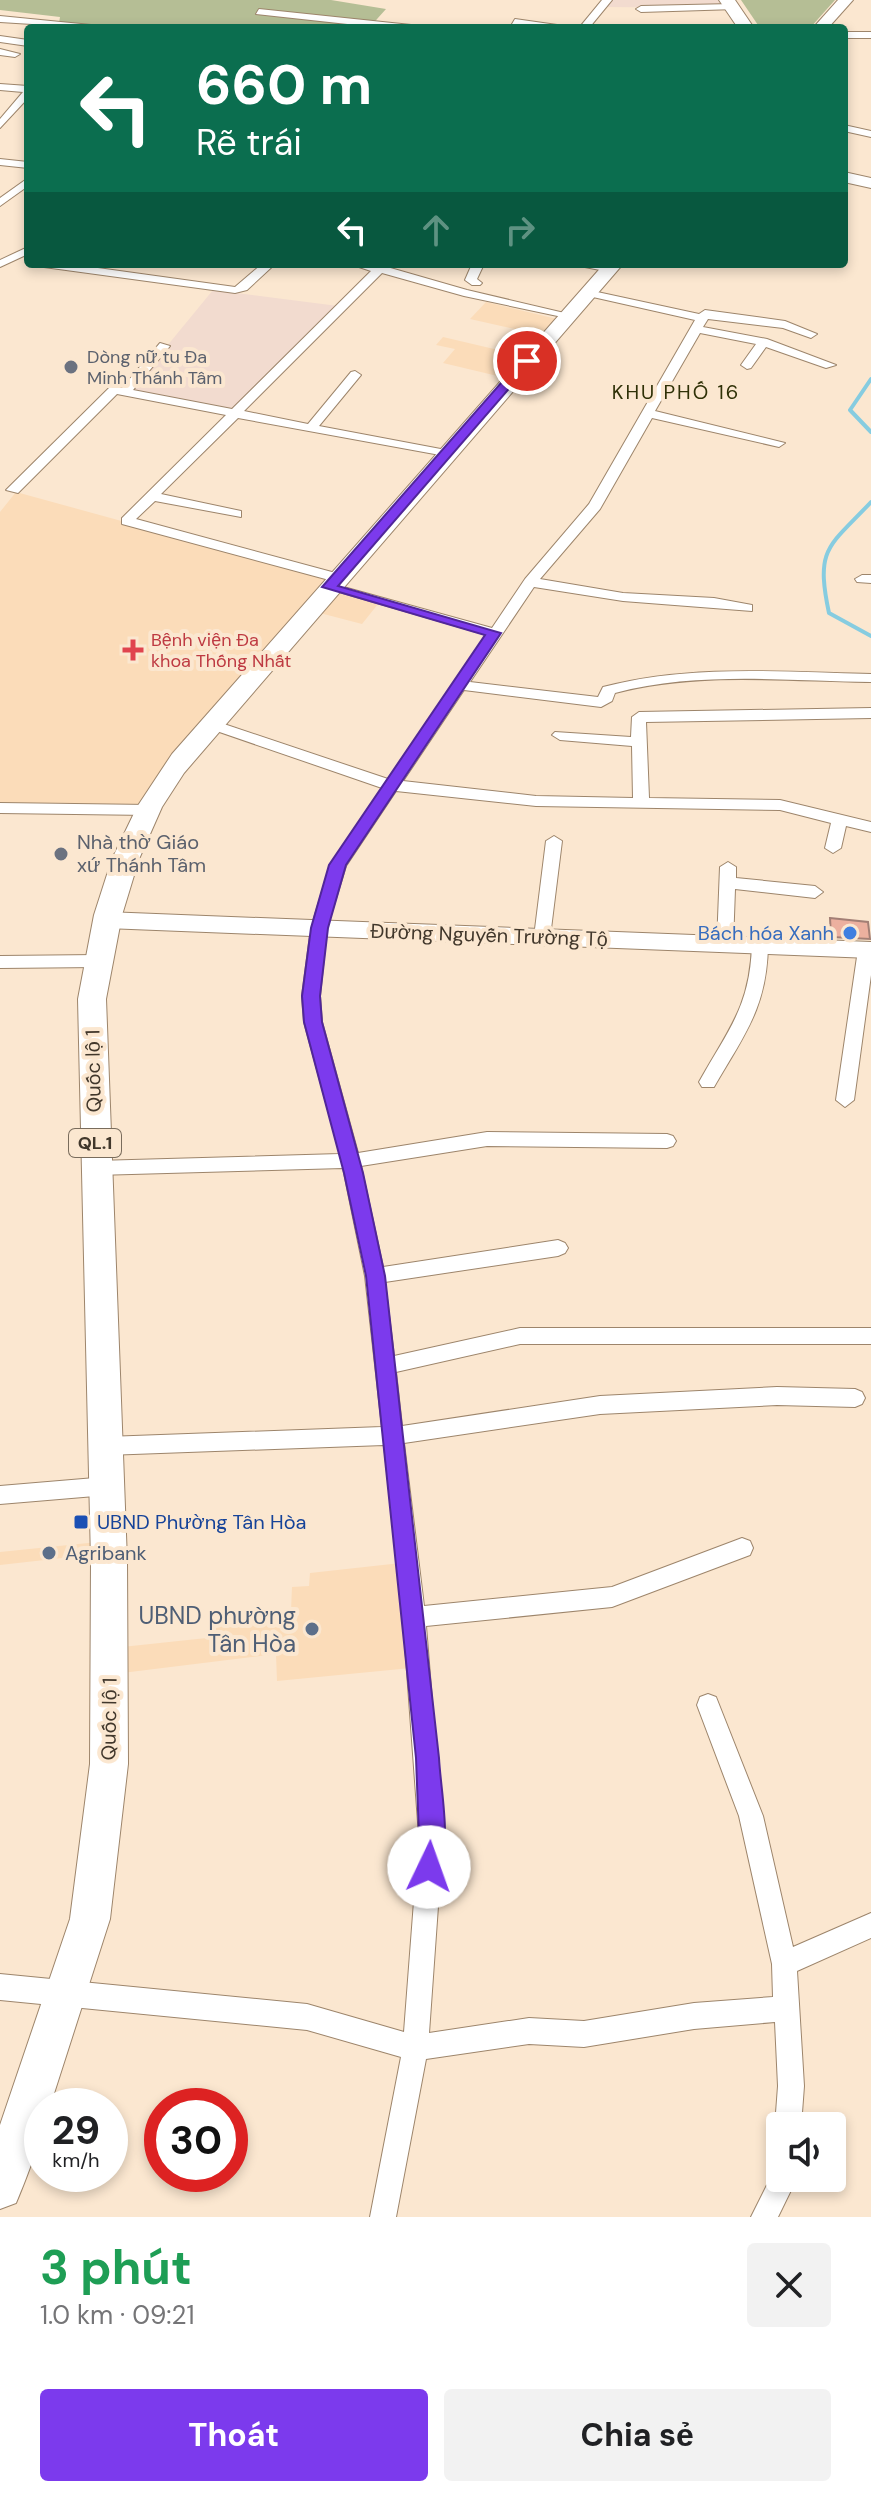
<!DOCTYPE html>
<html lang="vi">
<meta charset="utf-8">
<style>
body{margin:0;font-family:"DM Sans",sans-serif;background:#f2f2f2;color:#202124;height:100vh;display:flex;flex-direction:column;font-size:30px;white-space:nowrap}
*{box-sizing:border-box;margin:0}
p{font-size:26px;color:#757577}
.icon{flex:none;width:44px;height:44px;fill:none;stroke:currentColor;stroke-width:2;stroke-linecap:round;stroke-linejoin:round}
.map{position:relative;height:2217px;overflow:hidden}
.panel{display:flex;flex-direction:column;background:#fff;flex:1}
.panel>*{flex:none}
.top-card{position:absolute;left:24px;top:24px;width:824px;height:244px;border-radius:8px;box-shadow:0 4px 12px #0003;background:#0b6e4f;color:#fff;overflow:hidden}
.controls{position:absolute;left:766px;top:2112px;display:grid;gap:16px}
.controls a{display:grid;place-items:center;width:80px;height:80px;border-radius:8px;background:#fff;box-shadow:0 4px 12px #0003;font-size:40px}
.speed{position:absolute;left:24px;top:2088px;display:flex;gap:16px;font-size:40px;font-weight:700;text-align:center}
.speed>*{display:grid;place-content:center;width:104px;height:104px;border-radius:50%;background:#fff;box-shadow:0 4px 12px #0003;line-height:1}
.speed small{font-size:20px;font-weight:400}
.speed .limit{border:12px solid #d22;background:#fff;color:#111}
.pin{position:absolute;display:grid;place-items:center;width:68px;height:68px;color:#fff;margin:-34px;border:4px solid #fff;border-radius:50%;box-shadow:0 2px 8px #0007}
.me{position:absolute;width:88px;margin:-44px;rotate:3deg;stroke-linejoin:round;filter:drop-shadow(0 0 6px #0008)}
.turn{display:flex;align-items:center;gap:28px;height:168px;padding:0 40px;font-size:36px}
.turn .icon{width:104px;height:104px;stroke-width:2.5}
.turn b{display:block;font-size:56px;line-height:68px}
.lanes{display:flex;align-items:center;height:76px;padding:0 40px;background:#0003;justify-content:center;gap:40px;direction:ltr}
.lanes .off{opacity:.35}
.round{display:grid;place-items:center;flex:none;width:84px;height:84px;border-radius:8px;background:#f2f2f2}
.head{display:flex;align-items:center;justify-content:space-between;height:136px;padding:0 40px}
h1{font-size:48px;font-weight:700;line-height:60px;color:#1e9e55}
.button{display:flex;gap:16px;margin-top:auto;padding:16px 40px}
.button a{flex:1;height:92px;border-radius:8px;background:#7c3aed;color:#fff;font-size:32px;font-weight:700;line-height:92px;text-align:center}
.button a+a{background:#f2f2f2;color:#202124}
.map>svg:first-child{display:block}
.built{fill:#fbdcb9}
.education{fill:#f2dbcf}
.green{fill:#b5be95}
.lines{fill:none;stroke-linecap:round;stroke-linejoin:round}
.stream{stroke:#86cce0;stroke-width:4}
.building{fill:#ecb09f;stroke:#a37f75;stroke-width:2}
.minor-casing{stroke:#9d856b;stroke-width:2}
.secondary-casing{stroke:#9d856b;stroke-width:2}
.primary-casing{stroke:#9d856b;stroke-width:2}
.trunk-casing{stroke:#9d856b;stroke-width:2}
.minor{fill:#fff;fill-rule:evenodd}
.secondary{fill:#fff;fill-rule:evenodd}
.primary{fill:#fff;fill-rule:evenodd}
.trunk{fill:#fff;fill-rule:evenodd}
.route{fill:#7c3aed;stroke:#51269a;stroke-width:2}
.worship-dot{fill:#6b7280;stroke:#fbe7d0;stroke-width:3}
.health-dot{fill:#e0444e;stroke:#fbe7d0;stroke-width:3}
.shop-dot{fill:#3f7fe0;stroke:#fbe7d0;stroke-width:3}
.transit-dot{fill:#1a4fb4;stroke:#fbe7d0;stroke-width:3}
.service-dot{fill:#5c6f8a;stroke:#fbe7d0;stroke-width:3}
.labels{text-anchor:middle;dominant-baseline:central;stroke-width:8;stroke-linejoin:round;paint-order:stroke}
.far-worship-label{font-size:18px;fill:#5b616d;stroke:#fbe7d0;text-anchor:start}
.far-health-label{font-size:18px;fill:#be3a42;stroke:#fbe7d0;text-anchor:start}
.shield{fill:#fbe7d0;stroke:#796c5c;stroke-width:2}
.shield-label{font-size:18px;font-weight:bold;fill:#41372b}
.far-quarter-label{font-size:20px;letter-spacing:2px;fill:#2f3107;stroke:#fbe7d0}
.worship-label{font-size:20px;fill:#5b616d;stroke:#fbe7d0;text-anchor:start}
.shop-label{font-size:20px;fill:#366cbe;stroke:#fbe7d0;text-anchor:end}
.street-label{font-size:20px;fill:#41372b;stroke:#fbe7d0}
.transit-label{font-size:20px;fill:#164399;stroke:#fbe7d0;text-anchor:start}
.service-label{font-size:20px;fill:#4e5e75;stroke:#fbe7d0;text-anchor:start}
.near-service-label{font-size:24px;fill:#4e5e75;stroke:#fbe7d0;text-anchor:end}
</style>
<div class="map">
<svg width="871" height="2217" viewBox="0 0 871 2217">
<rect width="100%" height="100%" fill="#fbe7d0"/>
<path class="built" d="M486,302L557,319L542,335L470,319Z
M443,337L524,356L506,378L443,363L455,349L436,345Z
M16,492L329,578L143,806L0,805V512Z
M333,592L378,604L362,624L316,612Z
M98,1542V1554L0,1565V1552Z
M401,1563L411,1668L277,1681L276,1654L122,1673V1647L216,1637V1621L291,1611L292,1587L309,1586L310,1573Z"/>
<path class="education" d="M610,0H723L729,8L605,7Z
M213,290L338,306L232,411L130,391Z"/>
<path class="green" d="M0,0H331L386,9L369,28H105L59,23L60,17L0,10Z
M741,0H835L810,28H760Z"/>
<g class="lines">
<path class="stream" d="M871,379L850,410L871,432
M871,502C829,547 815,547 829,613L871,636"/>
</g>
<path class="building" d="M830,918L868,922L870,939L831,937Z"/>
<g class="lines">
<g class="minor-casing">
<path id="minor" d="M602,0H612L589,28H579Z
M733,4L736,9L641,12L636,9L641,6Z
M259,9L411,25L416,28H384L256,14Z
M0,16L91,25L96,28L0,22Z
M515,19L557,25L562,28L512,24Z
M844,32H871V38H844Z
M0,36L28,40V46L0,42Z
M0,49L20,54L15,57L0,55Z
M0,84L28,86V98L0,128V119L23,92L0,90Z
M844,125L871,131V137L844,131Z
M0,159L28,162V168L0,165Z
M28,178V186L0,206V198Z
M28,247V254L0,267V260Z
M38,264H69L235,287L262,264H275L247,290L235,293L44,267Z
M350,264L380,265L467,290L573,315L567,318L464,296L382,273L244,411L308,424L351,372L355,371L361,375L319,426L446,450L452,454L451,457L238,418L161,494L241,511V517L155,501L136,519L343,575V581H333L122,524V518L226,415L117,394L18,493L6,490L110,387L122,388L160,343L170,346L133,390L232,409L371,271Z
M472,264H484L477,279L482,283L480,285H472L465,280Z
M570,264H599L616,269L610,272Z
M588,290L699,314L705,310L785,321L817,334L811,338L783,328L708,319L703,327L767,339L836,365L826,368L766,347L751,368L747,369L741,365L756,344L700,333L655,411L785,443L779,447L652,418L600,509L540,579L623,593L714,598L752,605V611L623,601L534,587L470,682L598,697L603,687C691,664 781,672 871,674V682C786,681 698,671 615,693L612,701L601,707L464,690L403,781L536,796L633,798L632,746L560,740L552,735L555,732L631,737L632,717L639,712L871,708V718L646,722L649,798L780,800L871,822V832L846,826L841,848L833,853L825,848L831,823L780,810L536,806L396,791L346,866L327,928L320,996L322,1022L358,1153L487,1132L667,1134L673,1136L676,1141L673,1146L667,1148L487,1146L361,1166L383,1267L558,1240L565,1243L568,1248L565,1253L558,1256L385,1282L394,1356L520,1328H871V1344H520L396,1372L402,1426L600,1396L777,1387L855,1389L862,1392L865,1398L862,1404L855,1407L777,1405L600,1414L404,1443L424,1606L612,1587L742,1538L750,1541L753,1548L750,1555L612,1607L426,1626L443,1836L429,2033L529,2018L584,2021L694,2003L773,1997L772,1964L739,1816L697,1705L700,1697L708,1694L716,1697L763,1816L793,1947L871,1913V1938L797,1971L804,2086L801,2126H780V2136L775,2126L778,2086L775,2022L694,2029L584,2047L529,2044L426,2059L396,2217H370L401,2057L307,2030L0,2000V1974L307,2004L404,2032L419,1836L403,1617L384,1445L106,1455L99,1452L96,1446L99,1440L106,1437L382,1427L365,1276L343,1168L96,1175L89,1173L87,1168L89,1163L96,1161L340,1154L304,1022L302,996L311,928L330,865L382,788L205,727L203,724L210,719L215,721L388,779L487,635L322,587L329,583L492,628L525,579L589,504L695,320L584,295V291Z
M862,575H871V583L857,582L855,579Z
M0,803L149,805L157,810L149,815L0,813Z
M554,836L562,841L550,937L542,943L534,937L546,841Z
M728,862L736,867V878L815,886L823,892L815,898L735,889L733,944L725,950L719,948L717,944L720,867Z
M760,939L768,945C767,1008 744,1035 714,1087H702L699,1082C728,1030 750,1007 752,945Z
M866,944L871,946V975L854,1100L845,1107L836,1100L858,950Z
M98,955L106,961L98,967L0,968V956Z
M107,1477L114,1479L118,1486L114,1493L107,1495L0,1504V1486Z
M780,2166V2178H797L778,2217H751L775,2169Z"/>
</g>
<g class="secondary-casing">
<path id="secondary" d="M844,172L871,178V188L844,182Z
M106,912L871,942V958L106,928L98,926L94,920L98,914Z"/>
</g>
<g class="primary-casing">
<path id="primary" d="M838,0H853L828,28H813Z"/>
</g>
<g class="trunk-casing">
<path id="trunk" d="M719,0H735L754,28H738Z
M604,264H623L184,773L162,807L139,859L122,915L106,999L127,1561L128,1764L110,1919L50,2106H42C42,2140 29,2172 16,2203L0,2209V2125L70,1919L90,1764L91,1561L78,999L94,915L112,859L137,807L172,754Z"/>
</g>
<use href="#minor" class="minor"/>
<use href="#secondary" class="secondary"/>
<use href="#primary" class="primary"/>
<use href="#trunk" class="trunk"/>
</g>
<path class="route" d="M522,359L533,361L338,586L501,633L346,865L328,928L320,996L322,1022L363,1173L385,1276L439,1758C441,1794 452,1841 438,1875L429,1879L420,1875L417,1867L419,1836L416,1758L366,1276L344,1173L304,1022L302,996L311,928L329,865L485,635L322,587Z"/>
<g class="worship-dot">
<circle cx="71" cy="367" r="8"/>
<circle cx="61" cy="854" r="8"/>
</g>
<path class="health-dot" d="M129 638h8v8h8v8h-8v8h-8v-8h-8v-8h8z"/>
<circle class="shop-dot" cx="850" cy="933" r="8"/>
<rect class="transit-dot" x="73" y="1514" width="16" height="16" rx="4"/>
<g class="service-dot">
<circle cx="49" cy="1553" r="8"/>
<circle cx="312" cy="1629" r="8"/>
</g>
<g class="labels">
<g class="far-worship-label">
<text x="87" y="357">Dòng nữ tu Đa<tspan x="87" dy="21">Minh Thánh Tâm</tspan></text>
</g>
<g class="far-health-label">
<text x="151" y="640">Bệnh viện Đa<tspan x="151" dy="21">khoa Thống Nhất</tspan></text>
</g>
<rect class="shield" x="69" y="1129" width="52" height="28" rx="6"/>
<g class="shield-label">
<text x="95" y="1143">QL.1</text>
</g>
<g class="far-quarter-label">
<text x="676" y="392">KHU PHỐ 16</text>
</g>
<g class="worship-label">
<text x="77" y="842">Nhà thờ Giáo<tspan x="77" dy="23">xứ Thánh Tâm</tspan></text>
</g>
<g class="shop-label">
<text x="834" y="933">Bách hóa Xanh</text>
</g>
<g class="street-label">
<text transform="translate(489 935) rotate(2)">Đường Nguyễn Trường Tộ</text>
<text transform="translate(93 1071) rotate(-91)">Quốc lộ 1</text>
<text transform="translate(109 1719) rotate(-89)">Quốc lộ 1</text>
</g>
<g class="transit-label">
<text x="97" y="1522">UBND Phường Tân Hòa</text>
</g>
<g class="service-label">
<text x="65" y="1553">Agribank</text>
</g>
<g class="near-service-label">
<text x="296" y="1615">UBND phường<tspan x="296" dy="28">Tân Hòa</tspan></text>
</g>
</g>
</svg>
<div class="controls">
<a><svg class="icon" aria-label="sound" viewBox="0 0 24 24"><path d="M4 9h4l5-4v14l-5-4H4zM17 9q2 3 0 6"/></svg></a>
</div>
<div class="speed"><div>29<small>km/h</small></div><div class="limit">30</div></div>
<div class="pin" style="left:527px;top:361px;background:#d93025"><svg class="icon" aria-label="arrive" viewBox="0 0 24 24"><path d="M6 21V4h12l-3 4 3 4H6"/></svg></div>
<svg class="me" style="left:429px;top:1867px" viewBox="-20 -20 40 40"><circle r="19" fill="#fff"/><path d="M0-13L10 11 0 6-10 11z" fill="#7c3aed"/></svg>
<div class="top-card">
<div class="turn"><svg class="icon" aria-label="left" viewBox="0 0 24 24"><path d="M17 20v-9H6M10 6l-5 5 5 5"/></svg><div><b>660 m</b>Rẽ trái</div></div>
<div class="lanes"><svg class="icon" aria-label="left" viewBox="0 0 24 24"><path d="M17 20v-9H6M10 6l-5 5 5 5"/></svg><svg class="icon off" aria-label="ahead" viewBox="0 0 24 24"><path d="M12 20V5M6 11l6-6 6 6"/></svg><svg class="icon off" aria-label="right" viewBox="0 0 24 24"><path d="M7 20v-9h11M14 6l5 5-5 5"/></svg></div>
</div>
</div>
<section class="panel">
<div class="head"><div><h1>3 phút</h1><p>1.0 km · 09:21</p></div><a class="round"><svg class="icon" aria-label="close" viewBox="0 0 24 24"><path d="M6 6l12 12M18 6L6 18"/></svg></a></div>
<div class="button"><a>Thoát</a><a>Chia sẻ</a></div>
</section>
